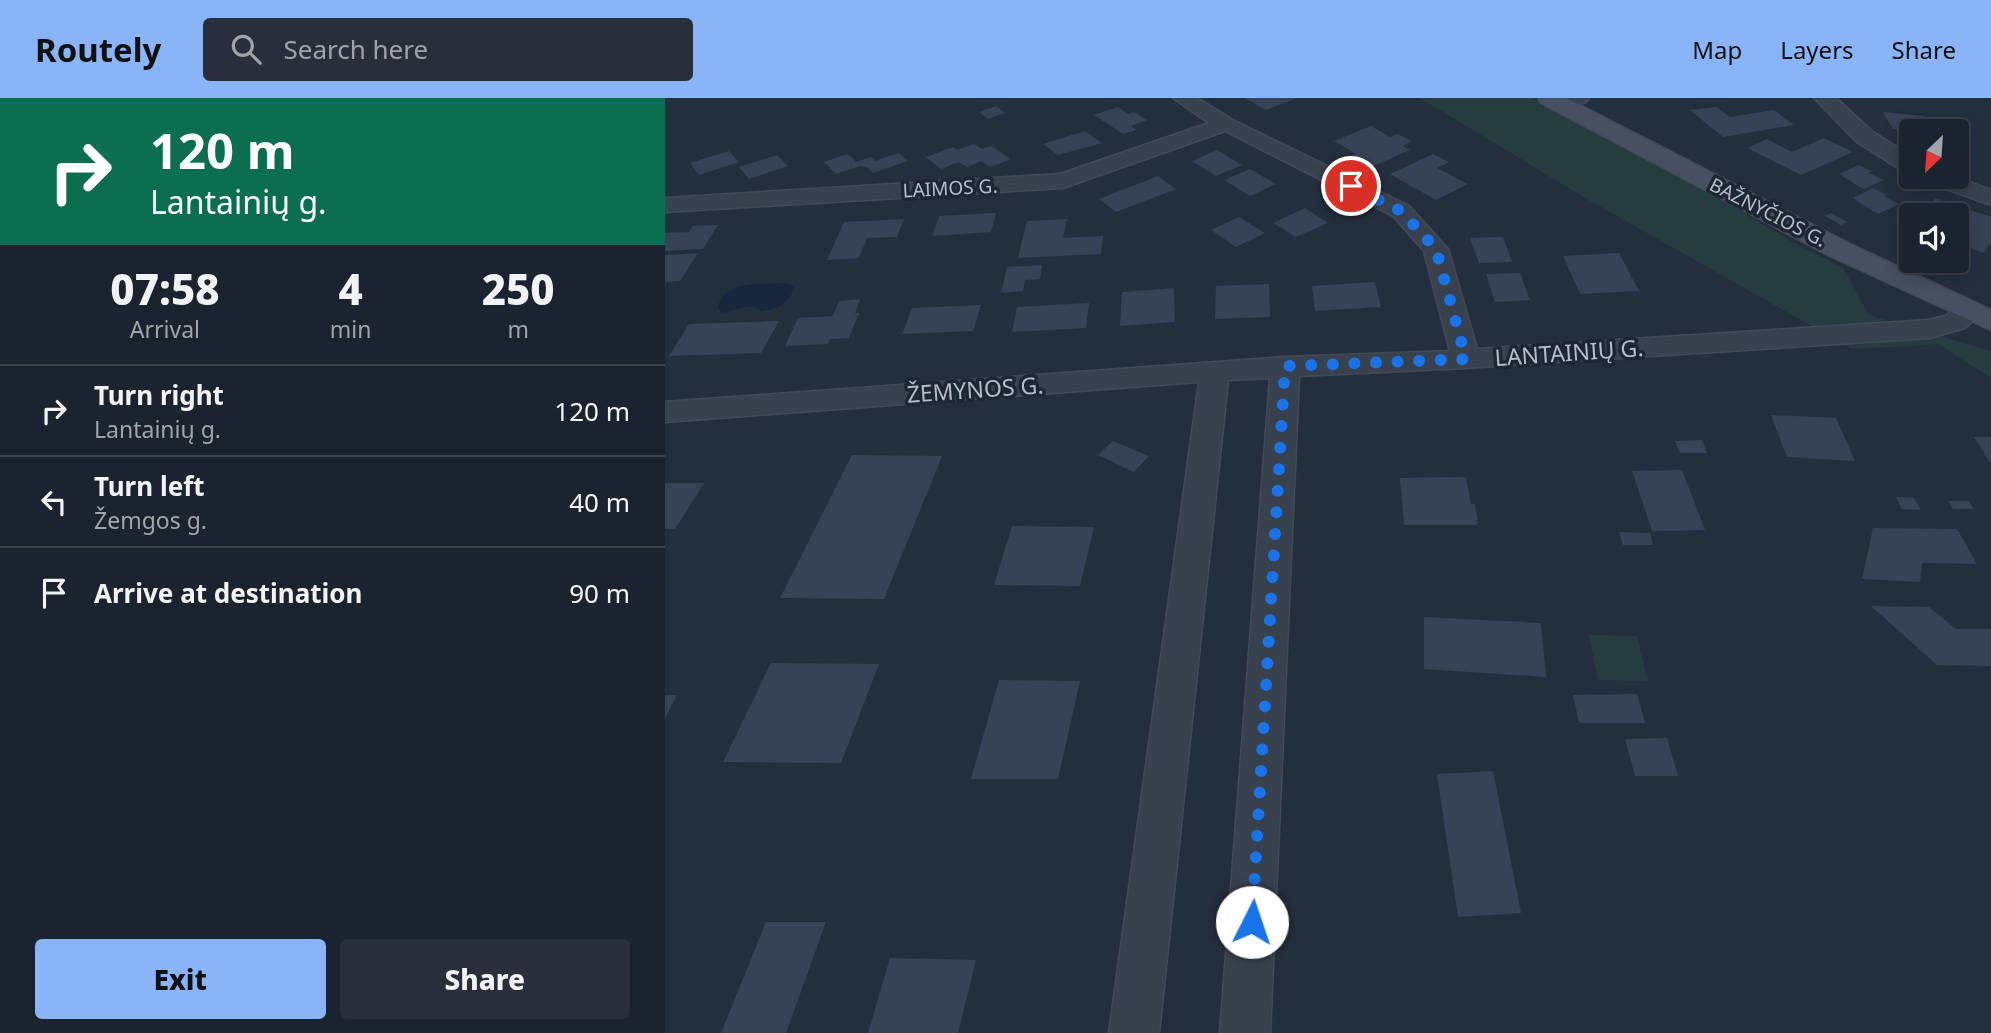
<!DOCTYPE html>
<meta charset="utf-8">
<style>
body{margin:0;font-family:"Noto Sans",sans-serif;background:#282f3a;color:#f1f3f6;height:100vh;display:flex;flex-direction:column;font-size:26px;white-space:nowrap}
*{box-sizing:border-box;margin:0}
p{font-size:23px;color:#a0a4aa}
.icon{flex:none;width:38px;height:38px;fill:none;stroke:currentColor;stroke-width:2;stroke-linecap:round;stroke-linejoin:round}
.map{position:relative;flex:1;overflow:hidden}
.drawer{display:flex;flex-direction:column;background:#1b232e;width:665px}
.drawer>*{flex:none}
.guide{background:#0b6e4f;color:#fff;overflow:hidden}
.needle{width:46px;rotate:205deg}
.controls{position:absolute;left:1234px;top:21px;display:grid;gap:14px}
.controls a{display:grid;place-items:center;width:70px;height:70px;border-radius:7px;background:#1b232e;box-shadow:0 4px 18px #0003,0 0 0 2px #39404a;font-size:35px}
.pin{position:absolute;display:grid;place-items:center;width:60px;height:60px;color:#fff;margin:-30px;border:4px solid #fff;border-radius:50%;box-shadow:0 2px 7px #0007}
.me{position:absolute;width:77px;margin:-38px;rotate:4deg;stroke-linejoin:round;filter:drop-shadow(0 0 5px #0008)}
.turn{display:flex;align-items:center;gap:24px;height:147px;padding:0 35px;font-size:32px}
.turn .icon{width:91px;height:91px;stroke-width:2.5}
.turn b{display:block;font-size:49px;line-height:60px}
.eta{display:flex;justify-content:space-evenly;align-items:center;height:119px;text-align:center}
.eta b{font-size:42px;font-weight:800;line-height:49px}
.button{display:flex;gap:14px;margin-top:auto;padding:14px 35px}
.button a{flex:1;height:80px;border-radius:7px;background:#8ab4f8;color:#111;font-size:28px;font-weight:800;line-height:80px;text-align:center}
.button a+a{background:#282f3a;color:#f1f3f6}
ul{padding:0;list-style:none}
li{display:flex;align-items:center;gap:21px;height:91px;padding:0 35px;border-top:2px solid #39404a}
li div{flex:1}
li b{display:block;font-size:26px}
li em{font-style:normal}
header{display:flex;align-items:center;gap:42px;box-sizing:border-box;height:98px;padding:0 35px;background:#8ab4f8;color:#111}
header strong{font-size:33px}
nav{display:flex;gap:38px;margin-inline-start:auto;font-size:24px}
.search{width:490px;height:63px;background:#282f3a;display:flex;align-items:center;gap:18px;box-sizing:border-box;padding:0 24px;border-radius:7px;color:#a0a4aa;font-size:26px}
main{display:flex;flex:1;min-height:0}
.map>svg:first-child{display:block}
.green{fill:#263c3f}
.water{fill:#17263c}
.building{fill:#364354}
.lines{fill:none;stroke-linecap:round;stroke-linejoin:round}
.street-casing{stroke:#414a57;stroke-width:3}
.secondary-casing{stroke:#414a57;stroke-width:3}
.street{fill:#38414e;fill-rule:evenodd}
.secondary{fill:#465061;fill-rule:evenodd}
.route{stroke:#1a73e8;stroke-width:12;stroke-dasharray:0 21.6}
.labels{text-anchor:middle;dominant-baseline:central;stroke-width:7;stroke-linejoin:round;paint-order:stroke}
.far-street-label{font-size:19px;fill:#b4bcc9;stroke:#1d2633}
.street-label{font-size:23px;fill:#b4bcc9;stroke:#1d2633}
</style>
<header>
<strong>Routely</strong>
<div class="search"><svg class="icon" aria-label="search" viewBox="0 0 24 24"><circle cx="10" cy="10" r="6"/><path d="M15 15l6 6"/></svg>Search here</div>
<nav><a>Map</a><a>Layers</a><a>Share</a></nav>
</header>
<main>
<section class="drawer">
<div class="guide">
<div class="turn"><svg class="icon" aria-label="right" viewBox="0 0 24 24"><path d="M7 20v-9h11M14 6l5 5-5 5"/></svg><div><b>120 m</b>Lantainių g.</div></div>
</div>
<div class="eta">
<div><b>07:58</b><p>Arrival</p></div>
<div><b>4</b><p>min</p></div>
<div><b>250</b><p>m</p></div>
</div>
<ul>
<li><svg class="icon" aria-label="right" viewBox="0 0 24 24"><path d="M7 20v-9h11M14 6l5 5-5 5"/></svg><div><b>Turn right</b><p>Lantainių g.</p></div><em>120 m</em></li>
<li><svg class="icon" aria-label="left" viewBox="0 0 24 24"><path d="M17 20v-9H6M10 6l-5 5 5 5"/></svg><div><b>Turn left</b><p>Žemgos g.</p></div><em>40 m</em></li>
<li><svg class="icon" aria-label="arrive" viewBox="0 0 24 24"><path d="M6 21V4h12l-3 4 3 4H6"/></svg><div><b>Arrive at destination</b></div><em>90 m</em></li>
</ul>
<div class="button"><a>Exit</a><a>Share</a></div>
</section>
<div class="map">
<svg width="1326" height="935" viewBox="0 0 1326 935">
<rect width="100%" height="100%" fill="#242f3e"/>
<path class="green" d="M755,0H867L1029,85L1129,145L1178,170L1204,217L1326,253V280L1273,246L1187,251L922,101Z
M924,537L972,538L983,583L933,582Z"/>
<path class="water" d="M121,185L129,189C125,206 111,212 95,213L90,208C78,208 69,213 57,215L53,210C58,181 98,187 121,185Z"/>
<path class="building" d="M580,0H632L601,12Z
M331,8L340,15L323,21L314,14Z
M453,9L463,16L469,14L482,22L466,28L471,32L458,36L429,17Z
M1051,9L1065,19L1109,12L1129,27L1058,39L1025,12Z
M1218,14L1258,18L1268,33L1228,31Z
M706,28L725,39L732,36L747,43L738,48L745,52L704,70L684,58L691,56L669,43Z
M420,33L437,45L393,57L378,46Z
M1159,40L1188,54L1136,77L1082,50L1102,41L1127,54Z
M309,46L317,51L326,48L346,61L325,69L316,63L302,69L294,64L276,71L261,59L288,49L292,52Z
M552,52L577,67L551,78L527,63Z
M64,53L74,64L34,77L25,65Z
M234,55L243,63L208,75L202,69L195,68L171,76L159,64L183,56L191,64L206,59L210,63Z
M768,56L784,64L772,70L803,86L771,102L725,76Z
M112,57L123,68L84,81L74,69Z
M1193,67L1207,73L1203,75L1219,82L1198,91L1174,76Z
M585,71L611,86L585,98L559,82Z
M493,78L511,91L451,114L434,101Z
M1208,90L1222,97L1219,98L1234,106L1213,116L1188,100Z
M1271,100L1326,119V145L1318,155L1292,145V117H1255Z
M640,110L663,125L631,139L608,125Z
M331,115L326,134L267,138L274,118Z
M1166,115L1182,124L1176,127L1160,118Z
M574,119L600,135L571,149L546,132Z
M239,121L232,139L202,140L194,160L162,162L179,124Z
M402,121L398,140L438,138L436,156L353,160L362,123Z
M53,127L38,151L0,153V135L24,134L27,128Z
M838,139L847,164L814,165L805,140Z
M33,155L15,183L0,184V157Z
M954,155L974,193L915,196L898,158Z
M377,167L375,181L360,182L358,193L336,195L342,169Z
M855,175L865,202L830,204L821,176Z
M710,184L716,209L650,213L647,188Z
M604,186L605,219L550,221L551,188Z
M509,190L510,224L455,228L457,194Z
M195,201L190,215H194L184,240L165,241L163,246L120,248L133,220L168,218L174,203Z
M424,205L421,230L347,234L352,209Z
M316,207L308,233L237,236L247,210Z
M114,223L96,255L4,258L24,226Z
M1106,317L1171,320L1190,363L1122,359Z
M1309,339H1326V366Z
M1037,342L1042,355H1015L1010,343Z
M448,343L484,358L469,374L433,357Z
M187,357L277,358L219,501L115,500Z
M1017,372L1040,432L987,433L967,373Z
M801,379L806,406H810L813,427H739L735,380Z
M0,385H39L10,431H0Z
M1231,399L1249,400L1256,412L1237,411Z
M1283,403H1304L1309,411H1288Z
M347,428L429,429L415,488L329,487Z
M1208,430L1292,431L1312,466L1257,465L1255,484L1197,481Z
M954,434L985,435L988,447H958Z
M1206,508L1264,509L1291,531H1326V568L1272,567Z
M759,519L876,525L881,579L759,571Z
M106,565L214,566L176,665L58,664Z
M334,582L415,583L393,681H306Z
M972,596L980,625H914L908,597Z
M0,597H12L0,620Z
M1002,640L1013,678H970L960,641Z
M828,673L856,815L793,819L772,676Z
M101,824H161L121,935H56Z
M225,860L311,862L293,935H203Z"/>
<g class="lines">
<g class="street-casing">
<path id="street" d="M508,0H532L568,22L744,108L783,151L812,251L1264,222L1280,218L1296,208L1305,206L1314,208L1318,214L1300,230L1265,240L801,270L634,278L605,935H555L605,280L563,282L494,935H444L534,284L0,324V304L620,259L785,253L759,153L728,118L560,33L398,90L0,114V100L395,76L544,25Z
M889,0H924L921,4L893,11L886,9L883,5Z
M1149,0H1171L1208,34L1246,58V75L1238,73L1192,44Z
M1259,79H1290L1326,92V107L1262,84Z"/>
</g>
<g class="secondary-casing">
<path id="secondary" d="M873,0H901L1185,146L1326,212V232L1165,158L876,5Z"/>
</g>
<use href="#street" class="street"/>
<use href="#secondary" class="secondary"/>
</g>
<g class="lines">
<path class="route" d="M587,824L620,268L801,261L771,151L736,113L686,88"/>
</g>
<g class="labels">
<g class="far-street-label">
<text transform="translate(285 90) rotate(-3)">LAIMOS G.</text>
<text transform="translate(1103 114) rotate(27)">BAŽNYČIOS G.</text>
</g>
<g class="street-label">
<text transform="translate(904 254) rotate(-4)">LANTAINIŲ G.</text>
<text transform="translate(310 291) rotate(-4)">ŽEMYNOS G.</text>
</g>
</g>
</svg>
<div class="controls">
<a><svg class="needle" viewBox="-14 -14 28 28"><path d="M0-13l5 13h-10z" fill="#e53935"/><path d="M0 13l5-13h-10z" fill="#a0a4aa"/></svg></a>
<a><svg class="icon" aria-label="sound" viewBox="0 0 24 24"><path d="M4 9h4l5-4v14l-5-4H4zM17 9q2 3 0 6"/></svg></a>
</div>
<div class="pin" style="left:686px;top:88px;background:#d93025"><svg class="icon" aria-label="arrive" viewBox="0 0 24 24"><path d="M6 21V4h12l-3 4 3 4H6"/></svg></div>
<svg class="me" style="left:587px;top:824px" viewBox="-20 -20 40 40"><circle r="19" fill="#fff"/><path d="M0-13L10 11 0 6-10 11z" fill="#1a73e8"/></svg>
</div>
</main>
